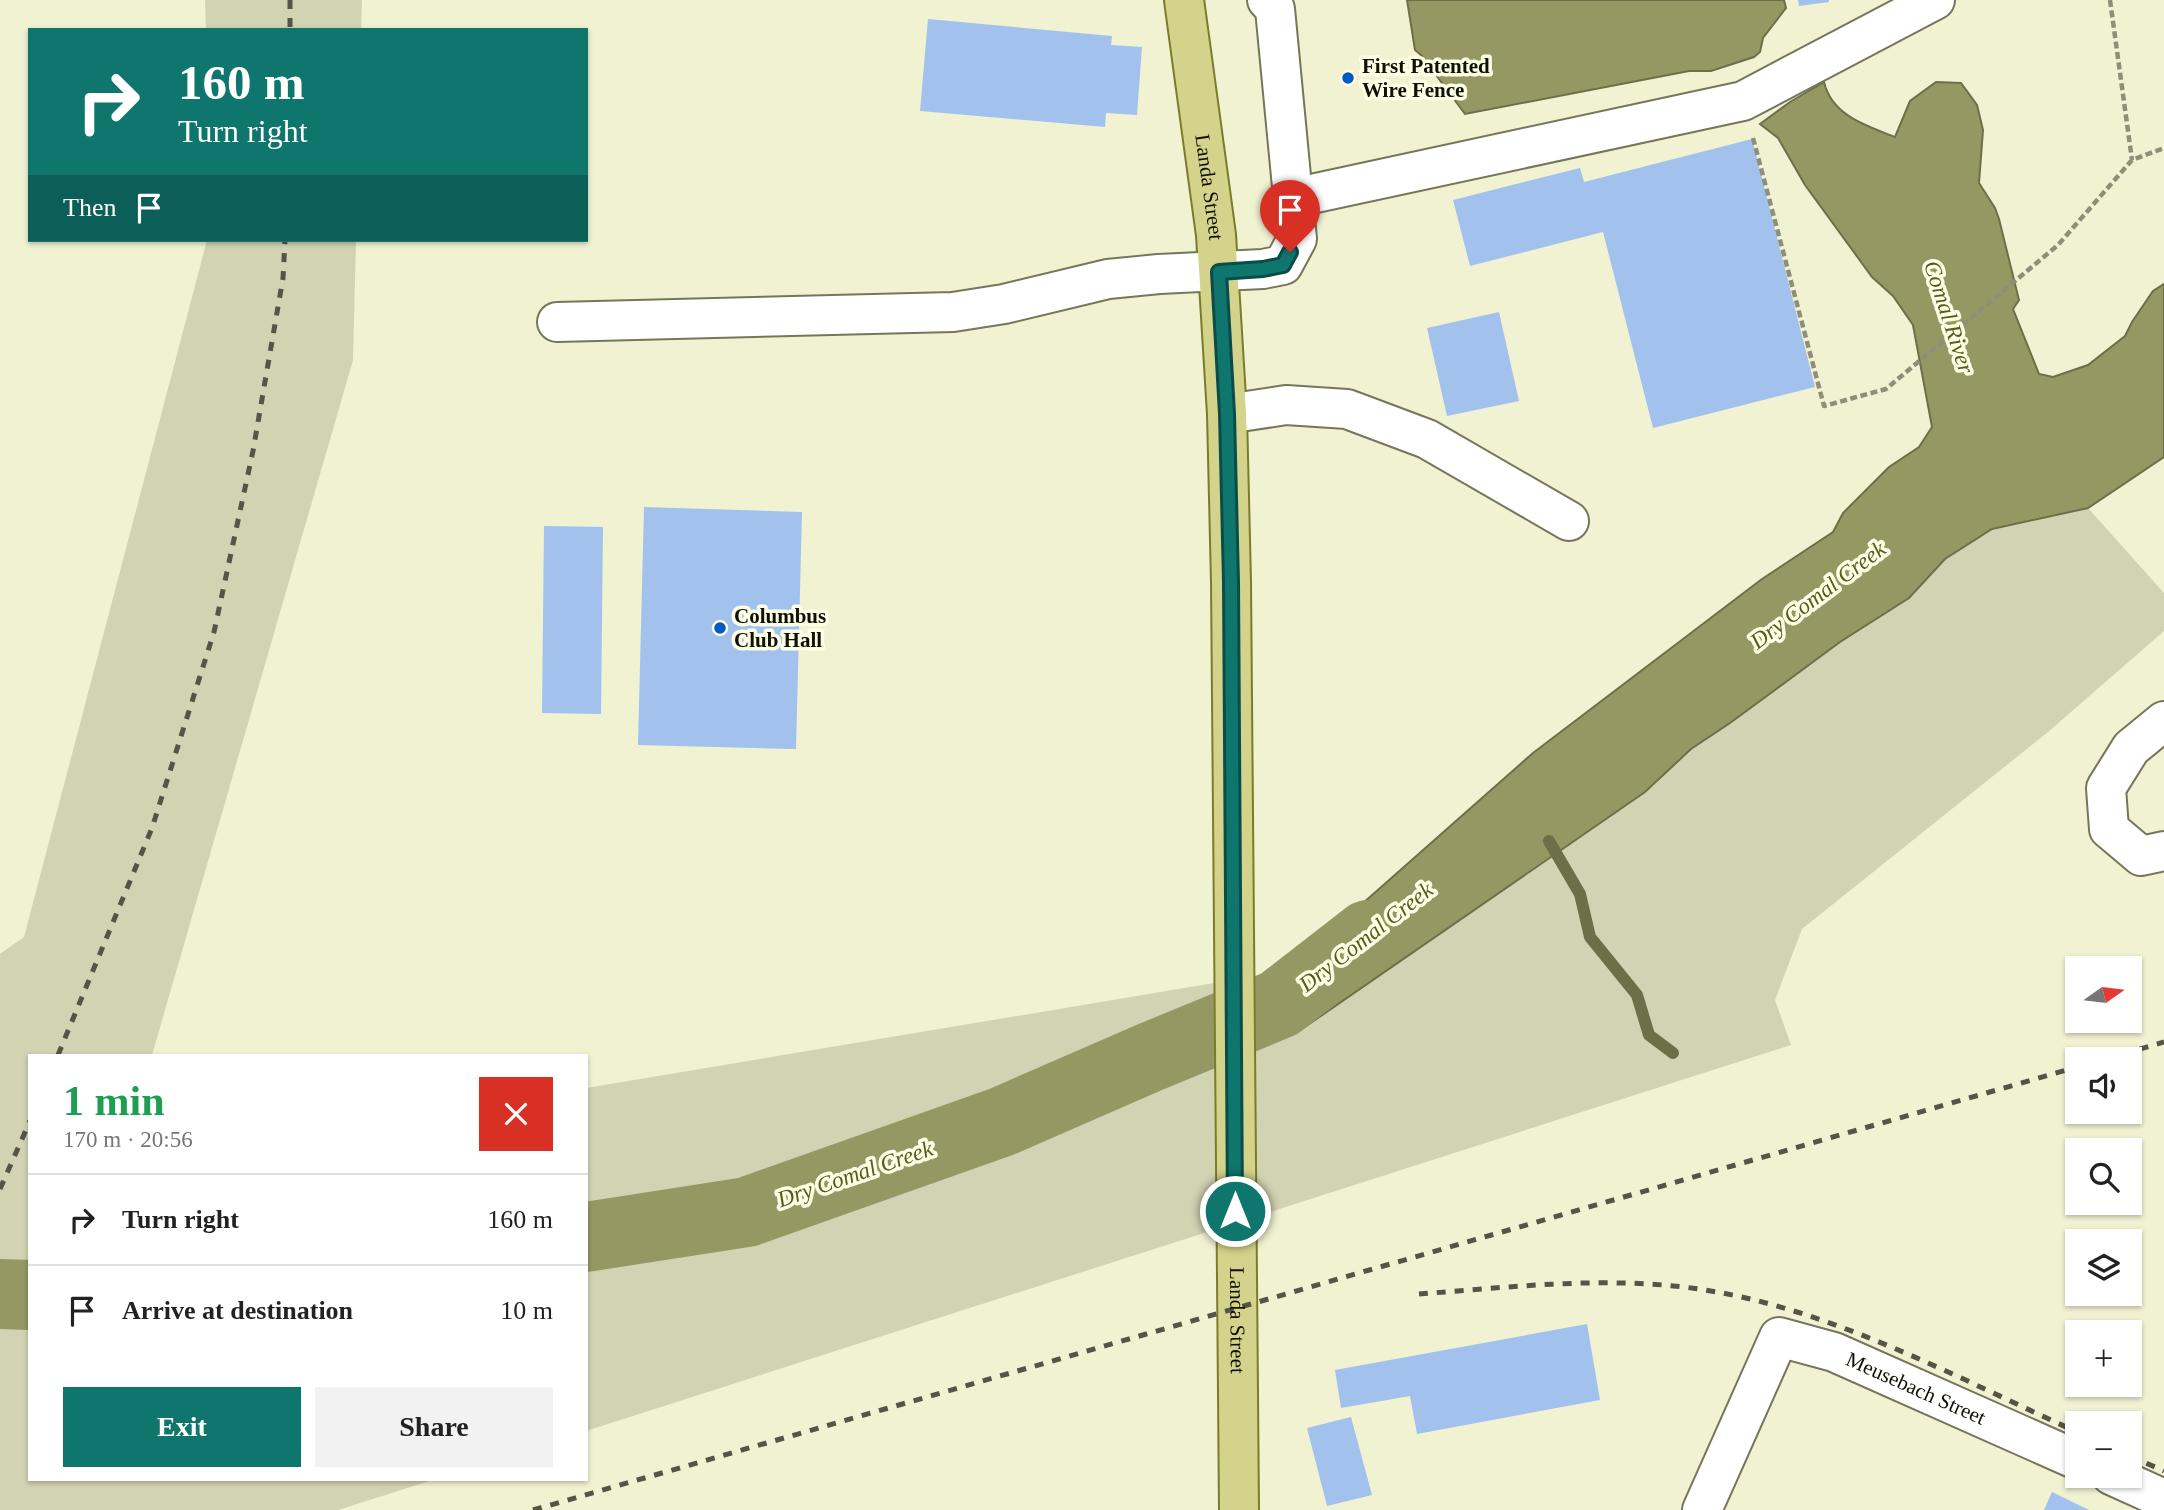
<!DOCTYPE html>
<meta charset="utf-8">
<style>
body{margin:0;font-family:Georgia,serif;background:#f2f2f2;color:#222;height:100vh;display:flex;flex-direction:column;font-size:26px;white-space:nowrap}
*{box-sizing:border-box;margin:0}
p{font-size:23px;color:#767676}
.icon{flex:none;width:38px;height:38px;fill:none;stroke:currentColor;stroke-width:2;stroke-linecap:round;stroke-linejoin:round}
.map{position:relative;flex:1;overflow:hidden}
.side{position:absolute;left:28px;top:1054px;width:560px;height:427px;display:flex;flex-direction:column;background:#fff;border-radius:0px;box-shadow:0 2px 5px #0004}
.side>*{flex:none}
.banner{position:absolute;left:28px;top:28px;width:560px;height:214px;border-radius:0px;box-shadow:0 2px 5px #0004;background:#0f766e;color:#fff;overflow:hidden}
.needle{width:46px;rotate:76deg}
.fabs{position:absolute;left:2065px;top:956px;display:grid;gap:14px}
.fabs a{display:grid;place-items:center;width:77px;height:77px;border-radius:0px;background:#fff;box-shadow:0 2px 5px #0004;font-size:35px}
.pin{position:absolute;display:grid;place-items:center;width:60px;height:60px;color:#fff;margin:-72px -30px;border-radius:50% 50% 50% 0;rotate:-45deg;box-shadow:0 0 7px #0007}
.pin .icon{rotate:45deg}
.me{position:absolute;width:77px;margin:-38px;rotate:0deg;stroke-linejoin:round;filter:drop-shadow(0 0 5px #0008)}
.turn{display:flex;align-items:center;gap:24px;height:147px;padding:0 35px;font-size:32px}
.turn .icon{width:91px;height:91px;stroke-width:2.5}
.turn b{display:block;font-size:49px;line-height:60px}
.then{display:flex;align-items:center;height:66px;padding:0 35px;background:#0003;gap:14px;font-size:26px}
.round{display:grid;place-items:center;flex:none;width:74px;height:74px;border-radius:0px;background:#f2f2f2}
.overview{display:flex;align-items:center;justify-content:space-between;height:119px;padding:0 35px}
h1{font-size:42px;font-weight:700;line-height:52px;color:#1e9e55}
.primary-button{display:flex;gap:14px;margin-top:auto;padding:14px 35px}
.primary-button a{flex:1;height:80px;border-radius:0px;background:#0f766e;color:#fff;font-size:28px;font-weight:700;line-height:80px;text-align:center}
.primary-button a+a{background:#f2f2f2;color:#222}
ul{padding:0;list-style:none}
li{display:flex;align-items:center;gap:21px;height:91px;padding:0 35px;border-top:2px solid #e0e0e0}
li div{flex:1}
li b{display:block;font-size:26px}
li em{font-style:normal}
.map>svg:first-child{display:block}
.green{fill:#d1d3b3}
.water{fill:#969864;stroke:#6e6f48;stroke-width:2}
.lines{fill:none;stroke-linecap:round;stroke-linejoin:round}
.stream{stroke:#6e6f48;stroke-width:12}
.river{stroke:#969864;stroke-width:70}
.building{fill:#a3c1ed}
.minor-casing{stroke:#75765a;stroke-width:42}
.major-casing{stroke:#7b7c2b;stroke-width:42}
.path{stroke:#8e8f78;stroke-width:4.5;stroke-dasharray:7 3.5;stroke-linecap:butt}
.minor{stroke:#fff;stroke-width:38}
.major{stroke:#d3d38c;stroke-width:38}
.rail{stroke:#545544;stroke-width:5;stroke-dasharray:9 9;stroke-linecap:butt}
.route-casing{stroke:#0a4d48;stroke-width:18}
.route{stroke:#0f766e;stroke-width:12}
.poi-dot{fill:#015ac3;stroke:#fdffe5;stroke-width:2.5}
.labels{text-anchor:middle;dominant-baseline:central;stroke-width:7;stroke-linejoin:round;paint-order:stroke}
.poi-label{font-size:21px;font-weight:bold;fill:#101006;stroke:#fdffe5;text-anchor:start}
.street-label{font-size:21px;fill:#101006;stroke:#fdffe5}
.water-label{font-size:23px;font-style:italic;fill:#5a5a1e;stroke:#fdffe5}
</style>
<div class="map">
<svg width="2164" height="1510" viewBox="0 0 2164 1510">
<rect width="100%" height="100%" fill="#f0f2d2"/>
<path class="green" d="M205,0H362L361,30H206Z
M207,240H356L353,360L152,1055H30V1479H436L338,1510H0V954L24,937Z
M2088,508L2164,593V631L2048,732L1802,929L1775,1000L1791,1045L586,1431V1088L1286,971L1303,1029L1645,792L1691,749L1730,723L1840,642L1909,598L1945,559L1992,529Z"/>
<path class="water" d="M1407,0H1784L1786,8L1763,38L1760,52L1754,57L1711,71H1689L1465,114L1421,55L1415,50Z
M1824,82C1832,116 1867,126 1895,137L1910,101L1936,82L1961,83L1977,105L1983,130L1979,183L1995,208L1999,219L2019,300L2013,309L2039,374L2053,377L2088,365L2125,336L2132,322L2153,291L2164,284V457L2088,508L1992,529L1945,559L1909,598L1840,642L1730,723L1691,749L1645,792L1302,1029L1286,971L1533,753L1762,579L1833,532L1843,513L1889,467L1919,447L1932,427L1913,325L1893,296L1872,277L1805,185L1778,138L1760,124L1790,102Z"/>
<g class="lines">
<path class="stream" d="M1549,841L1580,894L1590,937L1637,995L1649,1035L1673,1053"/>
<path class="river" d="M586,1237L747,1212L1001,1122L1148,1058L1279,1004L1368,935
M0,1294L30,1295"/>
</g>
<path class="building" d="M1798,0H1829V2L1799,6Z
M928,19L1112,36L1111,45L1142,47L1137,115L1106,113L1105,127L920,111Z
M1752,139L1815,387L1653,428L1603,232L1470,266L1453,200L1580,168L1584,182Z
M1499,312L1519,401L1447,416L1427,328Z
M644,507L802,512L796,749L638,745Z
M544,526L603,527L601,714L542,713Z
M1587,1324L1600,1400L1417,1434L1410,1396L1341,1408L1335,1370Z
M1351,1417L1372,1495L1327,1506L1307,1428Z
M2052,1492L2089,1510H2044Z"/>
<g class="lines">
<g class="minor-casing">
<g id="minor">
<path d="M1316,193L1743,101L1935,0"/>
<path d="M557,322L953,312L1004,304L1108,279L1159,274L1263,269L1283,265L1297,239L1275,9L1267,0"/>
<path d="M1227,414L1286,405L1347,409L1427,439L1569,521"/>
<path d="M2164,721L2131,748L2106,788L2109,829L2141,856L2164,851"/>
<path d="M2111,1475L2164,1499"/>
<path id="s1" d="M1702,1510L1779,1337L1834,1352L2077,1460"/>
</g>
</g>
<g class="major-casing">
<g id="major">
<path id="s2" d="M1184,0L1216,235L1227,414L1231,582L1239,1510"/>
</g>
</g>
<path class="path" d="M2110,0L2132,160
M1753,138L1824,406L1886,389L2058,245L2132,160L2164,148"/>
<use href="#minor" class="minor"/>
<use href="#major" class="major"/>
<path class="rail" d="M290,0V30
M58,1055L152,828L214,632L253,451L283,278L285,240
M2105,1059L2164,1042
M0,1189L30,1121
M1419,1294C1512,1287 1612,1275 1705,1290C1833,1310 1960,1379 2077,1432
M2130,1456L2164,1471
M533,1510L2077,1067"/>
</g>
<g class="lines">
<g class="route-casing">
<path id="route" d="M1235,1211L1231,582L1227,414L1219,272L1263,269L1283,265L1290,252"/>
</g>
<use href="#route" class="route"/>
</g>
<g class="poi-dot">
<circle cx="1348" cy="78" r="7"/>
<circle cx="720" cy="628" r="7"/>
</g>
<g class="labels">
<g class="poi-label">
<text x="1362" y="66">First Patented<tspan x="1362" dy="24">Wire Fence</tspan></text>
<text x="734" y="616">Columbus<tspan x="734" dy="24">Club Hall</tspan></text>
</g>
<g class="street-label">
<text stroke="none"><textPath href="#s2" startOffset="189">Landa Street</textPath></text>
<text stroke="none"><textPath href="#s2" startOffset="1323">Landa Street</textPath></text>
<text stroke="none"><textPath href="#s1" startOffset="336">Meusebach Street</textPath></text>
</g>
<g class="water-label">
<text transform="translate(1949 317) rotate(72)">Comal River</text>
<text transform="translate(1818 595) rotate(-37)">Dry Comal Creek</text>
<text transform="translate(1366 937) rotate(-38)">Dry Comal Creek</text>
<text transform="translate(855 1174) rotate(-19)">Dry Comal Creek</text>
</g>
</g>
</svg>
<div class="fabs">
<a><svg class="needle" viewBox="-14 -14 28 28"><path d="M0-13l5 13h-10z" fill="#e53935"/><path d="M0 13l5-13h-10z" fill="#767676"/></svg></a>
<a><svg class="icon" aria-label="sound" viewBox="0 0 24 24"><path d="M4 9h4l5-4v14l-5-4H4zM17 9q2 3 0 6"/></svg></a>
<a><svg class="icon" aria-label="search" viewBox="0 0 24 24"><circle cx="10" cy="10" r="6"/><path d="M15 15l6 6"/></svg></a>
<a><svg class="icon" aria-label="layers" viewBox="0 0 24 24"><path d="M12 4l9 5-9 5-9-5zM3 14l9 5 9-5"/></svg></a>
<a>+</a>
<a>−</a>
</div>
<div class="pin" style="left:1290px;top:252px;background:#d93025"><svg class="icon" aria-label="arrive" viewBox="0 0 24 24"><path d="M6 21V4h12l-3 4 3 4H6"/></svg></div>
<svg class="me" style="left:1235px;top:1211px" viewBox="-20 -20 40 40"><circle r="17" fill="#0f766e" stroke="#fff" stroke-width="3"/><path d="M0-11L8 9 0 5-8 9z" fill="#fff"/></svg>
<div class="banner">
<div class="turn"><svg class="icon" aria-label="right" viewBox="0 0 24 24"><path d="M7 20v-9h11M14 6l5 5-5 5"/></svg><div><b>160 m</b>Turn right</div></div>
<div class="then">Then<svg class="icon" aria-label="arrive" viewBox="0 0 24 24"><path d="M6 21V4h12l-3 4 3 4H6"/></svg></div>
</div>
<section class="side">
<div class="overview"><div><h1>1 min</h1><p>170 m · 20:56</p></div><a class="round" style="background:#d93025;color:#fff"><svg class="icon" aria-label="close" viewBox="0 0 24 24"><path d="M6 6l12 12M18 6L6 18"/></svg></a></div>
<ul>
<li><svg class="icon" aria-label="right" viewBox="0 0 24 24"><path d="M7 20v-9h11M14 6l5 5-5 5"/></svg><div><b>Turn right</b></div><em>160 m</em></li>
<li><svg class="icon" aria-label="arrive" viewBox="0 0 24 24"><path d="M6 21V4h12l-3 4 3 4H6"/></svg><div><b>Arrive at destination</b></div><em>10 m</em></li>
</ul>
<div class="primary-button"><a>Exit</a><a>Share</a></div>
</section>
</div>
